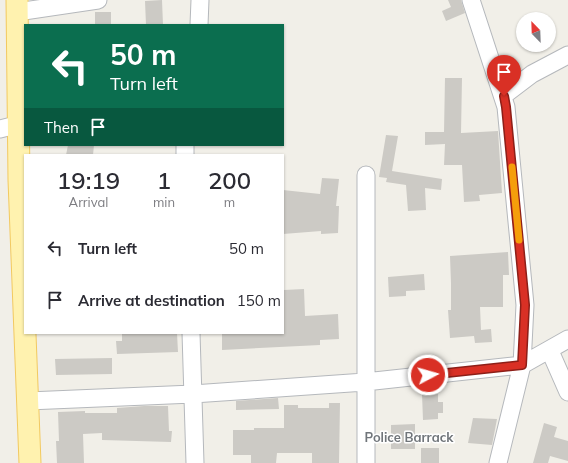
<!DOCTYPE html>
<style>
body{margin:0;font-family:Mulish,sans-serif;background:#f7f7f7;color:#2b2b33;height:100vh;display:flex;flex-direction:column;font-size:15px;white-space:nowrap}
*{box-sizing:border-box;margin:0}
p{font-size:13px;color:#7c7c81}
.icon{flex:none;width:22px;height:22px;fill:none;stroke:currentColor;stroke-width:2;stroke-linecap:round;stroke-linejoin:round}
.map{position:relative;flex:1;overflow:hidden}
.drawer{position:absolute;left:24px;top:154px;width:260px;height:180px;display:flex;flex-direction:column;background:#fff;border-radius:0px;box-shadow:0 1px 3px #0004}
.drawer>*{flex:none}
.top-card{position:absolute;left:24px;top:24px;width:260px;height:122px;border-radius:0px;box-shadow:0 1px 3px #0004;background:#0b6e4f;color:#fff;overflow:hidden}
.needle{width:26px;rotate:337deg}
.fabs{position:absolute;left:516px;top:12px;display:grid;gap:8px}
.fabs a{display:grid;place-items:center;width:40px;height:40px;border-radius:50%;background:#fff;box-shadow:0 1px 3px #0004;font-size:20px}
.pin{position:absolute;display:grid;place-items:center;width:34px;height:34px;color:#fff;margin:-41px -17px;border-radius:50% 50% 50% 0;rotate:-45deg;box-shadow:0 0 4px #0007}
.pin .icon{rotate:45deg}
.me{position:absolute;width:44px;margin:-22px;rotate:84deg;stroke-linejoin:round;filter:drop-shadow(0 0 3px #0008)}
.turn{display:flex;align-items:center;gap:14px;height:84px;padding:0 20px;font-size:18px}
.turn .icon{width:52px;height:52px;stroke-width:2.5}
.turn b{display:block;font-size:28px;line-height:34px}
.then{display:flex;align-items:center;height:38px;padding:0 20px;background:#0003;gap:8px;font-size:15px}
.eta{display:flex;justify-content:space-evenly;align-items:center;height:68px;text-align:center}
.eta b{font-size:24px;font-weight:600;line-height:28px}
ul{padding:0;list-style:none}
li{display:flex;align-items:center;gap:12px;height:52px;padding:0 20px}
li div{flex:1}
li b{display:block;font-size:15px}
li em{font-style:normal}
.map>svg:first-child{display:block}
.building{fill:#cccac5}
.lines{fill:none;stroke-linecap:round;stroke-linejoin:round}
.minor-casing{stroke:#b5b8bc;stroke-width:19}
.major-casing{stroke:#f2c960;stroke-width:23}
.minor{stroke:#fff;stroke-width:17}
.major{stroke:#fff2af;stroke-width:21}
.route-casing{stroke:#8d1f18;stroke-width:10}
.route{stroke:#d93025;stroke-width:7}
.slow{stroke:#f59e0b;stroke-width:7}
.labels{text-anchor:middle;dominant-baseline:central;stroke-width:3;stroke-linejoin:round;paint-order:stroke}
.neighbourhood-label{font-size:13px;font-weight:bold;fill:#70757a;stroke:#fff}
</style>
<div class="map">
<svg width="568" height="463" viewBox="0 0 568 463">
<rect width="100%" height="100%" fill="#f1efe8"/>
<path class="building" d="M162,0L163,25H146L145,1Z
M448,0H461L465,13L446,21L442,11L451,7Z
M95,12H111V25H95Z
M445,78H462L461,133L498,131L502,193L479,195L480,201L464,202L462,165H444L445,144L425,145V132H444Z
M386,135L398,136L392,171L442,179L441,190L425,188L426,210L408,211L406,185L386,182L387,178L379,177Z
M68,145H94L93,155H66Z
M322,178L339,179L336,206H339L338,233L321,234V231L283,234V190L320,194Z
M508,252L509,275H503V307H480L481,330L491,329L492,342L475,343L474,336L450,338L448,310H451V283L450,256Z
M424,274L425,290L406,291V296L389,297L388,277Z
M304,289L305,316L338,314L339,339L320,340V345L222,350V333H284V290Z
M122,333H177L178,352L117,354L116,341H122Z
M112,358V374L56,375L55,359Z
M422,394H438V402H443V413H438V419L423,420Z
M278,398L279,409L236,410V401Z
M329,403H340L339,463H312V453H277L276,463H251V455H233V430H254V428H284V405H298V408H329Z
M144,406H168L169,431H172L171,442L102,440V433L83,434L84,463H57L56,441H59L58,412L85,411V413H117V408Z
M473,418L497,419L492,445L468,443Z
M544,423L557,427L554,437L568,441V461L550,456L548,463H533Z
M415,424V449H391V425Z
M421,448H439V463H421Z"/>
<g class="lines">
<g class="minor-casing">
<path id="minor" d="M471,0L506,107L525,305L522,365L498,463
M17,12L98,0
M199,25L200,0
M503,96L532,74L568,55
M0,129L20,124
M185,146V155
M191,333L195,463
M550,351L568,392
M28,401L193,394L365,382L522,365L568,339
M366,463V175"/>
</g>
<g class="major-casing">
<path id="major" d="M17,0L19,180L30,463"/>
</g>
<use href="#minor" class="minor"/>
<use href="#major" class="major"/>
</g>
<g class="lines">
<g class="route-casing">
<path id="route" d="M428,375L522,365L525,305L506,107L504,96"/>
</g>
<use href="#route" class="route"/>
<path class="slow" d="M512,167L519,240"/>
</g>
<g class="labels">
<g class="neighbourhood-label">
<text x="409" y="437">Police Barrack</text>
</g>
</g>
</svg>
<div class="fabs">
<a><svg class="needle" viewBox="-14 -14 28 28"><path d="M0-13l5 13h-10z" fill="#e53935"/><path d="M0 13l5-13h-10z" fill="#7c7c81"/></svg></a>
</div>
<div class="pin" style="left:504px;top:96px;background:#d93025"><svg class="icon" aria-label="arrive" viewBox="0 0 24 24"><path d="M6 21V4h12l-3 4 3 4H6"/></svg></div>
<svg class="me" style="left:428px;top:375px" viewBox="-20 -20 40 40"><circle r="17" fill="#d93025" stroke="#fff" stroke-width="3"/><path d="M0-11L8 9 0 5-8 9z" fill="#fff"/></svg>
<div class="top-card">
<div class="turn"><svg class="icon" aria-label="left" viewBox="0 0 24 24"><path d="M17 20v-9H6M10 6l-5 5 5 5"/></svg><div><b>50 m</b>Turn left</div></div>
<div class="then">Then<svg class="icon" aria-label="arrive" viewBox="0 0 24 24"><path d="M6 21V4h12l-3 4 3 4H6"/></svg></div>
</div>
<section class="drawer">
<div class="eta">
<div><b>19:19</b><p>Arrival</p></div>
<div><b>1</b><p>min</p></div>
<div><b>200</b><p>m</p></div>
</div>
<ul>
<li><svg class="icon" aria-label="left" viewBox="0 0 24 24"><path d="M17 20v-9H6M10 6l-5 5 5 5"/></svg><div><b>Turn left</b></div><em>50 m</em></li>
<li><svg class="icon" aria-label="arrive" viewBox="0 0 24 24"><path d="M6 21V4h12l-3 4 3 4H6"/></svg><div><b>Arrive at destination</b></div><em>150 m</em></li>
</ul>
</section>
</div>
